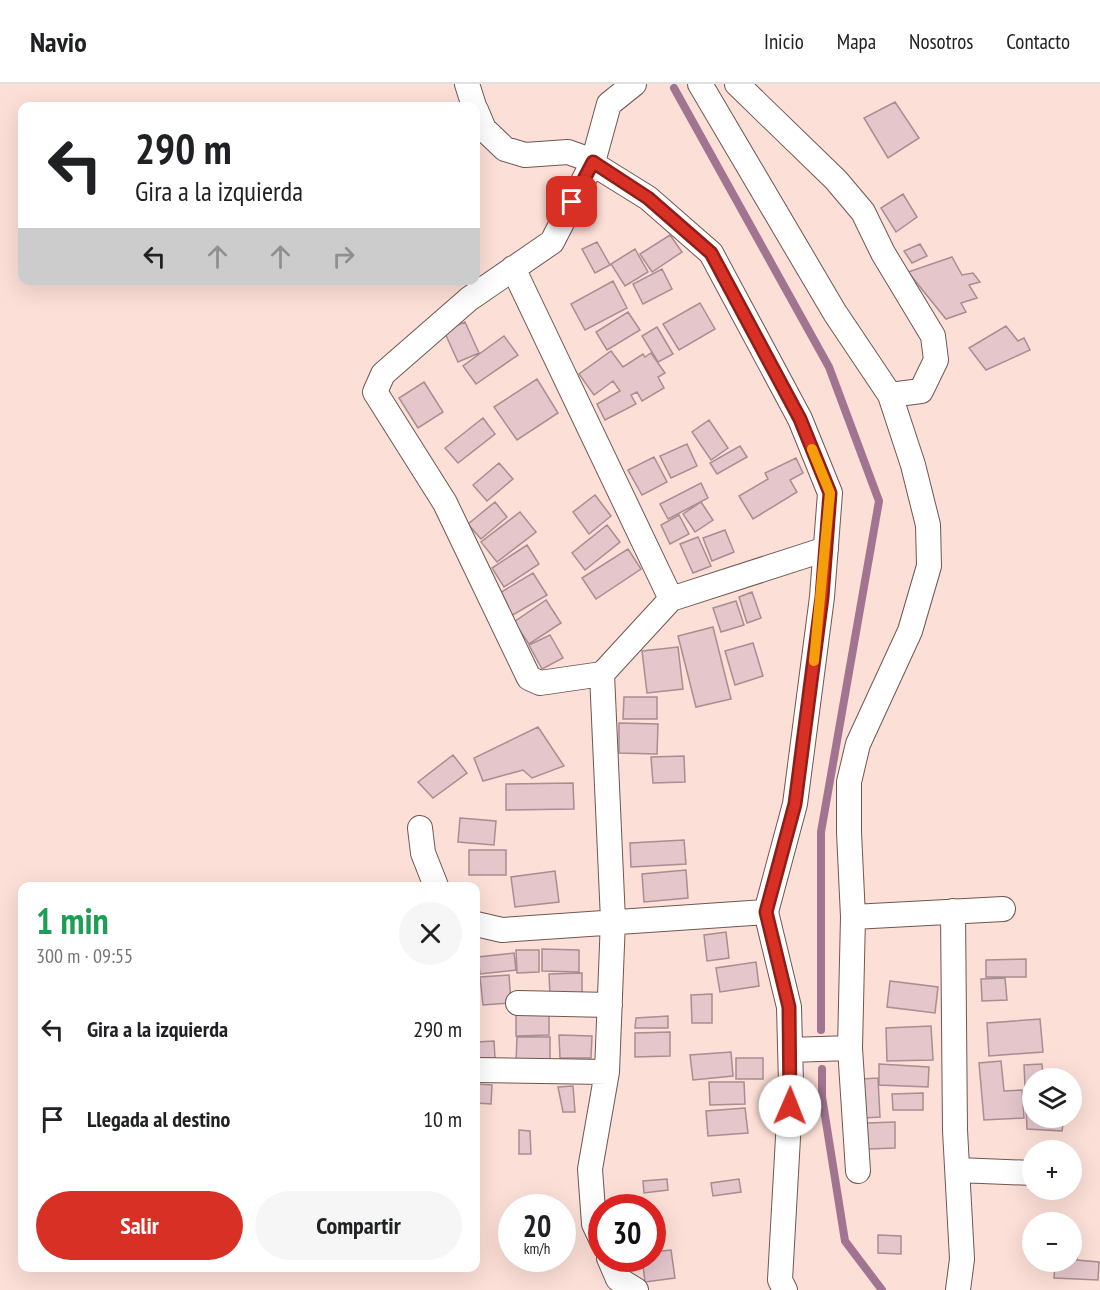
<!DOCTYPE html>
<html lang="es">
<meta charset="utf-8">
<style>
body{margin:0;font-family:"PT Sans Narrow",sans-serif;background:#f6f6f6;color:#202124;height:100vh;display:flex;flex-direction:column;font-size:22px;white-space:nowrap}
*{box-sizing:border-box;margin:0}
p{font-size:20px;color:#757577}
.icon{flex:none;width:33px;height:33px;fill:none;stroke:currentColor;stroke-width:2;stroke-linecap:round;stroke-linejoin:round}
.map{position:relative;flex:1;overflow:hidden}
.side{position:absolute;left:18px;top:798px;width:462px;height:390px;display:flex;flex-direction:column;background:#fff;border-radius:12px;box-shadow:0 6px 24px #0002}
.side>*{flex:none}
.hud{position:absolute;left:18px;top:18px;width:462px;height:183px;border-radius:12px;box-shadow:0 6px 24px #0002;background:#fff;color:#202124;overflow:hidden}
.fabs{position:absolute;left:1022px;top:984px;display:grid;gap:12px}
.fabs a{display:grid;place-items:center;width:60px;height:60px;border-radius:50%;background:#fff;box-shadow:0 6px 24px #0002;font-size:30px}
.speed{position:absolute;left:498px;top:1110px;display:flex;gap:12px;font-size:30px;font-weight:700;text-align:center}
.speed>*{display:grid;place-content:center;width:78px;height:78px;border-radius:50%;background:#fff;box-shadow:0 6px 24px #0002;line-height:1}
.speed small{font-size:15px;font-weight:400}
.speed .limit{border:9px solid #d22;background:#fff;color:#111}
.pin{position:absolute;display:grid;place-items:center;width:51px;height:51px;color:#fff;margin:-26px;border-radius:12px;box-shadow:0 3px 9px #0006}
.me{position:absolute;width:66px;margin:-33px;rotate:1deg;stroke-linejoin:round;filter:drop-shadow(0 0 4px #0008)}
.turn{display:flex;align-items:center;gap:21px;height:126px;padding:0 18px;font-size:27px}
.turn .icon{width:78px;height:78px;stroke-width:2.5}
.turn b{display:block;font-size:42px;line-height:51px}
.lanes{display:flex;align-items:center;height:57px;padding:0 18px;background:#0003;justify-content:center;gap:30px;direction:ltr}
.lanes .off{opacity:.35}
.round{display:grid;place-items:center;flex:none;width:63px;height:63px;border-radius:32px;background:#f6f6f6}
.overview{display:flex;align-items:center;justify-content:space-between;height:102px;padding:0 18px}
h1{font-size:36px;font-weight:600;line-height:45px;color:#1e9e55}
.action{display:flex;gap:12px;margin-top:auto;padding:12px 18px}
.action a{flex:1;height:69px;border-radius:36px;background:#d93025;color:#fff;font-size:24px;font-weight:600;line-height:69px;text-align:center}
.action a+a{background:#f6f6f6;color:#202124}
ul{padding:0;list-style:none}
li{display:flex;align-items:center;gap:18px;height:90px;padding:0 18px}
li div{flex:1}
li b{display:block;font-size:22px}
li em{font-style:normal}
header{display:flex;align-items:center;gap:36px;box-sizing:border-box;height:84px;padding:0 30px;background:#fff;border-bottom:2px solid #e0e0e0}
header strong{font-size:28px}
nav{display:flex;gap:33px;margin-inline-start:auto;font-size:21px}
.map>svg:first-child{display:block}
.lines{fill:none;stroke-linecap:round;stroke-linejoin:round}
.stream{stroke:#a17491;stroke-width:8}
.building{fill:#e4c6cb;stroke:#a88d91;stroke-width:1.5}
.street-casing{stroke:#6f5750;stroke-width:26}
.street{stroke:#fff;stroke-width:24}
.route-casing{stroke:#8d1f18;stroke-width:15}
.route{stroke:#d93025;stroke-width:10}
.slow{stroke:#f59e0b;stroke-width:10}
</style>
<header>
<strong>Navio</strong>
<nav><a>Inicio</a><a>Mapa</a><a>Nosotros</a><a>Contacto</a></nav>
</header>
<div class="map">
<svg width="1100" height="1206" viewBox="0 0 1100 1206">
<rect width="100%" height="100%" fill="#fcdfd7"/>
<g class="lines">
<path class="stream" d="M674,4L829,283L879,417L821,748V946
M822,985V1013L845,1157L882,1206"/>
</g>
<path class="building" d="M895,18L919,54L888,74L864,34Z
M903,110L917,133L896,148L881,124Z
M670,151L682,168L652,188L640,170Z
M597,158L610,181L595,189L582,165Z
M920,160L927,172L912,179L904,167Z
M635,165L648,188L625,202L611,180Z
M952,173L962,191L973,189L980,198L969,201L977,214L961,219L966,228L946,235L908,188Z
M662,185L672,205L643,220L633,200Z
M613,197L627,224L585,246L571,220Z
M700,219L715,245L679,266L663,240Z
M628,228L640,246L607,266L596,248Z
M465,238L479,269L458,278L444,247Z
M1006,242L1018,257L1024,254L1030,266L986,286L969,264Z
M657,243L673,270L658,278L642,252Z
M504,252L518,271L476,300L463,282Z
M611,267L623,283L643,270L645,273L651,269L665,289L658,293L664,304L642,317L637,308L631,311L636,320L605,336L597,320L620,307L613,297L594,311L579,290Z
M537,295L558,329L517,356L494,323Z
M424,298L443,328L418,344L399,314Z
M483,334L495,350L458,379L445,364Z
M709,336L728,364L711,376L692,348Z
M687,360L697,382L671,394L660,372Z
M740,362L747,373L717,390L710,379Z
M654,373L667,398L642,411L628,386Z
M796,374L803,389L790,396L797,408L753,435L739,412L768,395L765,389Z
M499,379L513,395L487,417L473,401Z
M701,399L708,414L668,435L660,420Z
M595,411L611,432L589,450L573,428Z
M495,418L507,433L481,455L468,440Z
M701,418L713,436L695,448L683,430Z
M520,428L536,448L497,478L481,458Z
M679,431L689,450L670,460L661,441Z
M607,441L620,458L585,486L572,469Z
M725,446L734,468L712,477L703,454Z
M698,453L711,482L693,489L680,460Z
M527,461L539,480L504,503L492,484Z
M628,465L641,485L596,515L582,494Z
M533,489L547,511L511,532L498,510Z
M752,508L761,534L747,539L739,513Z
M546,516L561,539L529,560L514,538Z
M736,517L744,541L721,548L713,524Z
M713,543L731,615L696,623L678,552Z
M550,551L563,574L542,585L529,561Z
M753,559L763,592L735,601L725,567Z
M678,563L683,605L647,609L642,567Z
M624,613H657V635H623Z
M619,639L658,640L657,670L619,669Z
M538,643L564,682L532,694L523,686L483,697L474,674Z
M453,671L467,689L433,714L418,698Z
M684,672L685,698L653,699L651,673Z
M573,699L574,725L506,726V700Z
M460,734L496,737L494,761L458,758Z
M684,756L686,780L631,783L630,759Z
M469,766H506V791H469Z
M686,786L688,814L644,818L642,790Z
M555,787L559,818L515,823L511,793Z
M726,848L729,874L707,877L704,851Z
M542,865L579,866V888L542,887Z
M516,866H539V888L517,889Z
M514,869L516,886L480,890L478,873Z
M1026,875V893H986V876Z
M756,878L759,902L720,908L716,884Z
M582,889V910L550,911L549,890Z
M509,891L511,919L483,921L480,893Z
M1005,894L1007,916L982,917L981,895Z
M890,897L938,903L935,929L887,923Z
M712,910V939H692L691,911Z
M516,929H549V951L516,952Z
M668,932V944H635L636,934Z
M1040,935L1043,968L989,972L987,939Z
M931,942L933,976L887,977L886,944Z
M670,948V972L635,973V949Z
M559,951L592,952L591,974H560Z
M517,953H550V978H516Z
M494,957L495,974L476,975V958Z
M731,968L733,992L693,996L690,971Z
M736,974H763V995H736Z
M1001,977L1004,1007L1022,1006L1024,1034L984,1036L979,979Z
M879,980L929,983L928,1003L879,1001Z
M1042,980L1043,994H1032V1034H1064L1062,1047L1027,1045L1024,981Z
M878,994L880,1033L864,1034L861,995Z
M709,998H744L745,1020L710,1021Z
M476,1000L492,1001L491,1020L476,1019Z
M573,1002L575,1028H563L558,1003Z
M923,1009V1026H893L892,1010Z
M745,1024L748,1049L708,1052L706,1027Z
M895,1038V1064L868,1065L867,1039Z
M519,1046L530,1047L531,1070H519Z
M667,1095L668,1106L644,1109L643,1097Z
M739,1095L741,1108L713,1112L711,1099Z
M878,1151L901,1152V1170L878,1169Z
M1071,1161H1078L1077,1176L1099,1178L1098,1196L1054,1194L1055,1178H1071Z
M671,1166L675,1194L645,1198L642,1174H652V1168Z"/>
<g class="lines">
<g class="street-casing">
<path id="street" d="M467,0L474,22
M700,0L835,229L890,311L913,381L928,441L929,482L910,547L858,660L849,698V748L853,833L850,964L858,1087
M737,0L836,96L863,128L883,169L933,252L936,276L921,307L890,311
M476,26L484,45L505,65L525,71L568,68L582,73L648,114L711,169L800,335L830,409L822,513L795,720L766,828L789,923L791,1000L780,1196L785,1206
M513,184L671,515
M602,590L671,515L826,465
M420,744L423,769L436,802
M953,827L955,1046L962,1175L958,1206
M853,833L1003,825
M476,840L502,846L766,828
M518,919L610,921
M790,966L850,964
M476,986L607,988
M958,1086L1032,1089
M602,1157L594,1140L590,1085L607,988L613,836L602,590L540,599L529,594L445,419L375,308L383,290L469,215L552,158L593,78L609,20L634,0
M609,1174L618,1195L636,1206"/>
</g>
<use href="#street" class="street"/>
</g>
<g class="lines">
<g class="route-casing">
<path id="route" d="M572,118L593,78L648,114L711,169L800,335L830,409L822,513L795,720L766,828L789,923L790,1022"/>
</g>
<use href="#route" class="route"/>
<path class="slow" d="M812,365L830,409L814,577"/>
</g>
</svg>
<div class="fabs">
<a><svg class="icon" aria-label="layers" viewBox="0 0 24 24"><path d="M12 4l9 5-9 5-9-5zM3 14l9 5 9-5"/></svg></a>
<a>+</a>
<a>−</a>
</div>
<div class="speed"><div>20<small>km/h</small></div><div class="limit">30</div></div>
<div class="pin" style="left:572px;top:118px;background:#d93025"><svg class="icon" aria-label="arrive" viewBox="0 0 24 24"><path d="M6 21V4h12l-3 4 3 4H6"/></svg></div>
<svg class="me" style="left:790px;top:1022px" viewBox="-20 -20 40 40"><circle r="19" fill="#fff"/><path d="M0-13L10 11 0 6-10 11z" fill="#d93025"/></svg>
<div class="hud">
<div class="turn"><svg class="icon" aria-label="left" viewBox="0 0 24 24"><path d="M17 20v-9H6M10 6l-5 5 5 5"/></svg><div><b>290 m</b>Gira a la izquierda</div></div>
<div class="lanes"><svg class="icon" aria-label="left" viewBox="0 0 24 24"><path d="M17 20v-9H6M10 6l-5 5 5 5"/></svg><svg class="icon off" aria-label="ahead" viewBox="0 0 24 24"><path d="M12 20V5M6 11l6-6 6 6"/></svg><svg class="icon off" aria-label="ahead" viewBox="0 0 24 24"><path d="M12 20V5M6 11l6-6 6 6"/></svg><svg class="icon off" aria-label="right" viewBox="0 0 24 24"><path d="M7 20v-9h11M14 6l5 5-5 5"/></svg></div>
</div>
<section class="side">
<div class="overview"><div><h1>1 min</h1><p>300 m · 09:55</p></div><a class="round"><svg class="icon" aria-label="close" viewBox="0 0 24 24"><path d="M6 6l12 12M18 6L6 18"/></svg></a></div>
<ul>
<li><svg class="icon" aria-label="left" viewBox="0 0 24 24"><path d="M17 20v-9H6M10 6l-5 5 5 5"/></svg><div><b>Gira a la izquierda</b></div><em>290 m</em></li>
<li><svg class="icon" aria-label="arrive" viewBox="0 0 24 24"><path d="M6 21V4h12l-3 4 3 4H6"/></svg><div><b>Llegada al destino</b></div><em>10 m</em></li>
</ul>
<div class="action"><a>Salir</a><a>Compartir</a></div>
</section>
</div>
